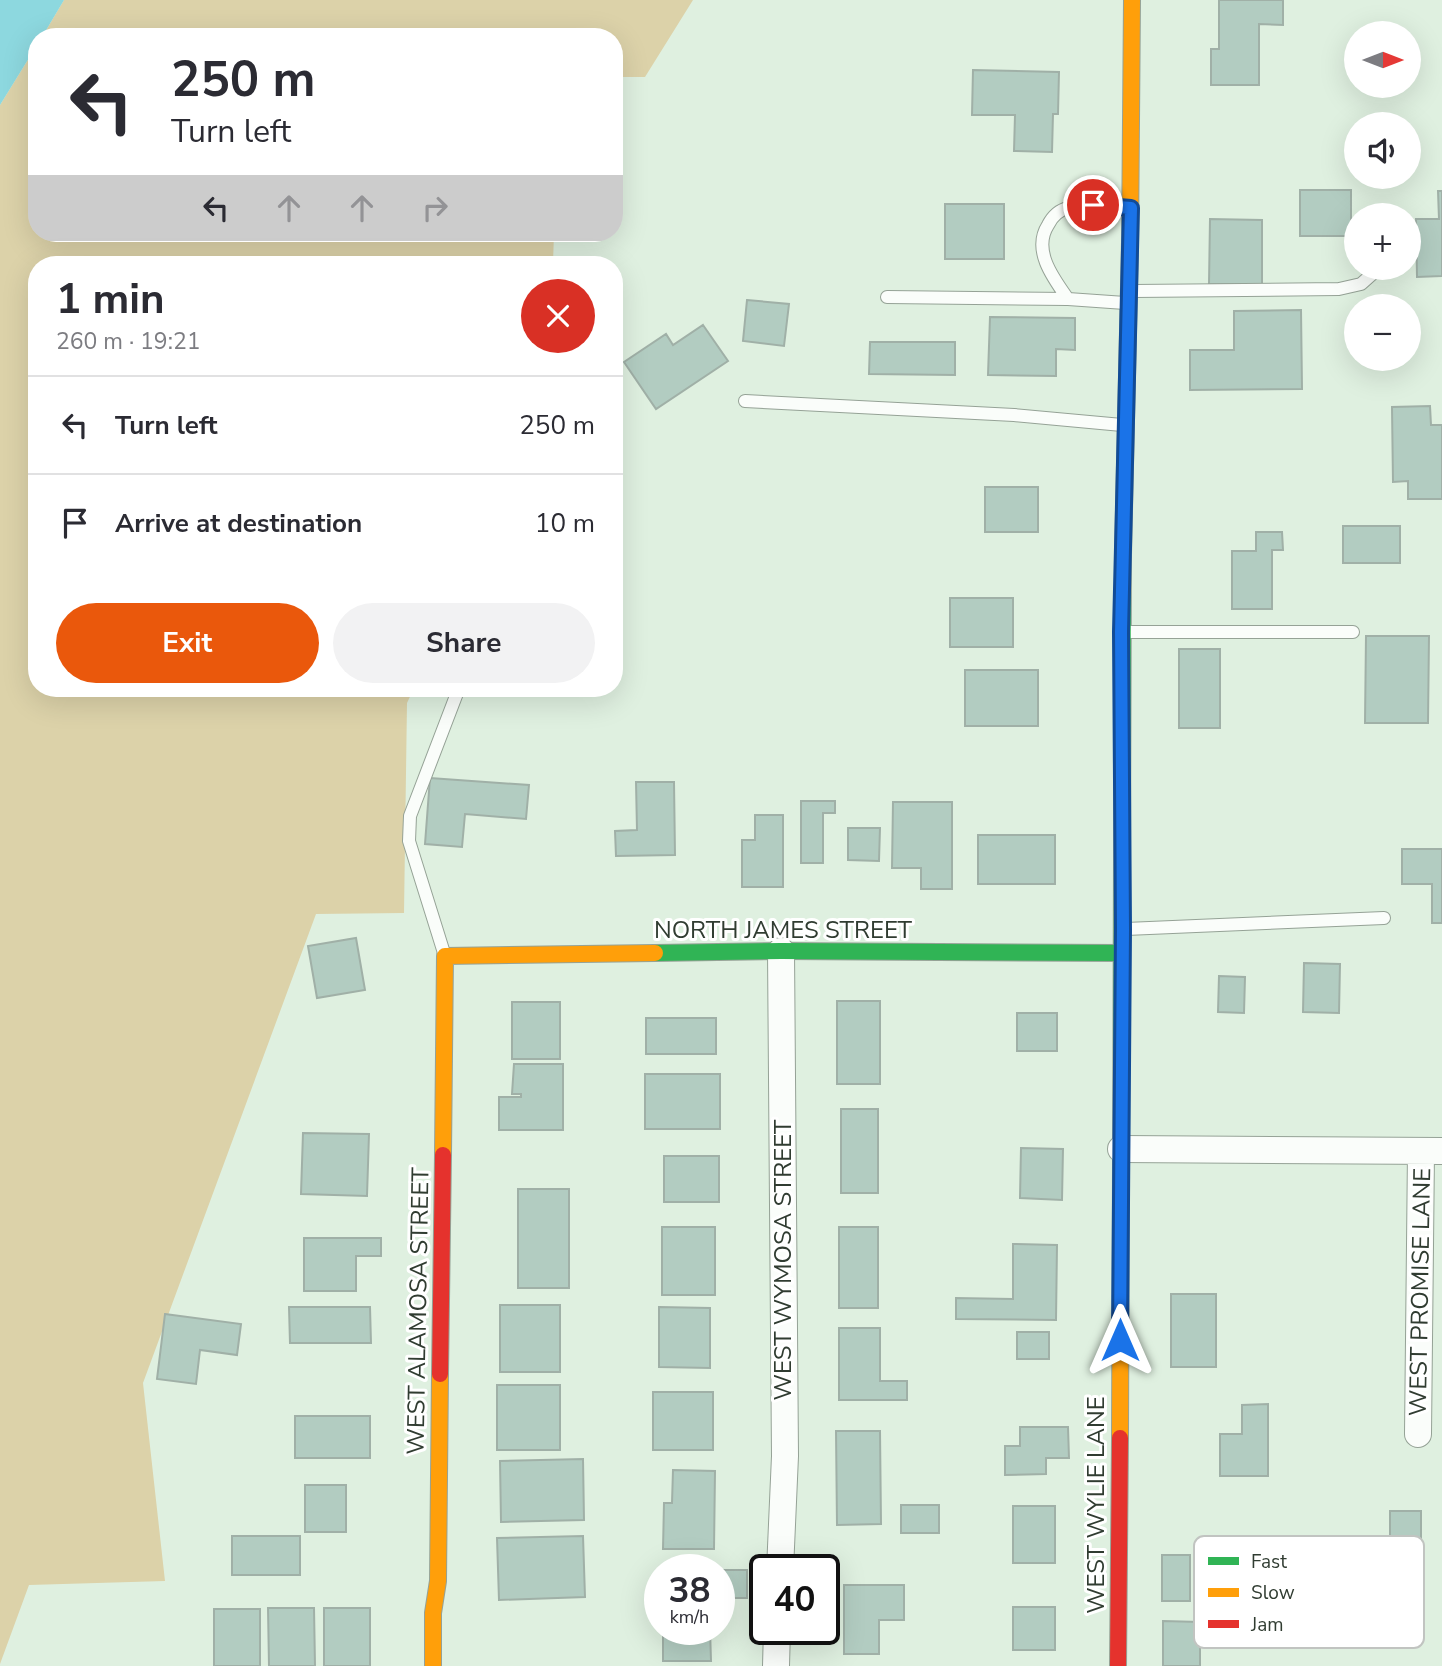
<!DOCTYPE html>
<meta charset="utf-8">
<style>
body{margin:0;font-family:"Nunito Sans",sans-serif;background:#f2f2f3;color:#2b2b33;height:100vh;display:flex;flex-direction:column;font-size:26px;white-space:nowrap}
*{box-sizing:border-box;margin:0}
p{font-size:23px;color:#7c7c81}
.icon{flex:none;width:38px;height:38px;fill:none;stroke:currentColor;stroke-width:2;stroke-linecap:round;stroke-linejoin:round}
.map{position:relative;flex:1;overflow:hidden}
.drawer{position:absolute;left:28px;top:256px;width:595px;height:441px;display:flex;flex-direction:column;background:#fff;border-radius:28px;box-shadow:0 7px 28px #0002}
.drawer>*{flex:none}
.top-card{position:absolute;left:28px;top:28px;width:595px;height:214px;border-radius:28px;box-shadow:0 7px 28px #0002;background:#fff;color:#2b2b33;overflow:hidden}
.needle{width:46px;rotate:90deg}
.fabs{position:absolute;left:1344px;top:21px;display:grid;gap:14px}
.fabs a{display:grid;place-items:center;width:77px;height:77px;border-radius:50%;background:#fff;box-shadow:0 7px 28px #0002;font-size:35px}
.speed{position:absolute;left:644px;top:1554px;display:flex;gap:14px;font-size:35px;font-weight:700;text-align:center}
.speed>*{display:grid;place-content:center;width:91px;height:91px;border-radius:50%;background:#fff;box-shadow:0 7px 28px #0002;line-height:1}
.speed small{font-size:18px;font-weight:400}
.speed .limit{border:4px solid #111;border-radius:10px;background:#fff;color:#111}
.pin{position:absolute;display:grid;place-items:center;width:60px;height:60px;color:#fff;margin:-30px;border:4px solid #fff;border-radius:50%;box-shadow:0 2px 7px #0007}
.me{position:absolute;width:77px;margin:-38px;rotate:0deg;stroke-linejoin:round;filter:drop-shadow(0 0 5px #0008)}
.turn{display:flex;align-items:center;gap:24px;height:147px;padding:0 28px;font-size:32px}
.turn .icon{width:91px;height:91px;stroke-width:2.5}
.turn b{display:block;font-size:49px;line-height:60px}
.lanes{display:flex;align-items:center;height:66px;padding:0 28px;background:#0003;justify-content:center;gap:35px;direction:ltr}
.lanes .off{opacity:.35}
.round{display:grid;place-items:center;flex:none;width:74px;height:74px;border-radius:37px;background:#f2f2f3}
.head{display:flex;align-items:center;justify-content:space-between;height:119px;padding:0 28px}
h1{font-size:42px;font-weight:700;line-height:52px}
.button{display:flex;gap:14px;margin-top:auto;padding:14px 28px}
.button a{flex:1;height:80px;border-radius:42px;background:#ea580c;color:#fff;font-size:28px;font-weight:700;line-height:80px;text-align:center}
.button a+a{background:#f2f2f3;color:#2b2b33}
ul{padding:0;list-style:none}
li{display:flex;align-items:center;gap:21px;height:98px;padding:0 28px;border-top:2px solid #e1e1e2}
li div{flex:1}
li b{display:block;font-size:26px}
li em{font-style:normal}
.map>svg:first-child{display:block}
.green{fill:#dcd2a9}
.water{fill:#8dd8df}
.building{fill:#b2ccc1;stroke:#a0b0a7;stroke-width:2}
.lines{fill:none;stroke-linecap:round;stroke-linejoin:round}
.lane-casing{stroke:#95a296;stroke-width:14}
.street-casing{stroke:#95a296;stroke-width:28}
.fast-casing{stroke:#95a296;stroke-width:18}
.slow-casing{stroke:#95a296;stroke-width:18}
.jam-casing{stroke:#95a296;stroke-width:18}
.lane{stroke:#fafdfa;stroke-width:12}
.street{stroke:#fafdfa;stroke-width:26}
.fast{stroke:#30b455;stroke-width:16}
.slow{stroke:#ff9f0a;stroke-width:16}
.jam{stroke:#e5322d;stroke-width:16}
.route-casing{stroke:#114b97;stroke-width:18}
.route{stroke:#1a73e8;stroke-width:12}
.labels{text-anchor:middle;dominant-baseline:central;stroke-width:6;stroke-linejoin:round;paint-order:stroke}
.street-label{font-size:24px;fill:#303c31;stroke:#fff}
.key{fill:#fff;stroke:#c1c4c1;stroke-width:2}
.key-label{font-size:19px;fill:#303c31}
</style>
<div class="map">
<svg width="1442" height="1666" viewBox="0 0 1442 1666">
<rect width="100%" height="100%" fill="#dff0e0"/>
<path class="green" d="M64,0H693L645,77H614V37H42Z
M37,45V233H554L553,264H37V688H414L407,703L404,913L316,914L143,1383L165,1581L29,1585L0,1664V105Z"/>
<path class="water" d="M0,0H64L42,37H37V45L0,105Z"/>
<path class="building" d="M1219,0H1283V25L1259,24V85H1211V49H1219Z
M973,70L1059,72L1058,114H1053L1052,152L1014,151L1015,115H972Z
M1300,190H1351V236H1300Z
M1438,191H1442V276L1417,277L1416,219H1439Z
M945,204H1004V259H945Z
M1210,219L1262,220V285L1209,284Z
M747,300L789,304L784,346L743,341Z
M1301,310L1302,389L1190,390V350H1234V311Z
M990,317L1075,318V350L1056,349V376L988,375Z
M703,325L728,361L656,409L624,362L666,334L673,345Z
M870,342H955V375L869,374Z
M1430,406L1431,425H1442V499H1408V481L1393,482L1392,407Z
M985,487H1038V532H985Z
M1343,526H1400V563H1343Z
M1256,532H1282L1283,550H1272V609H1232V551H1256Z
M950,598H1013V647H950Z
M1366,636H1429L1428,723H1365Z
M1179,649H1220V728H1179Z
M965,670H1038V726H965Z
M430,778L529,785L526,819L465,814L462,847L425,844Z
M636,782H674L675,855L616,856L615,831L637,830Z
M801,801H835V813H823V863H801Z
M893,802H952V889H921V868H892Z
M755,815H783V887H742V840H755Z
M848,828H880L879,861L848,860Z
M978,835H1055V884H978Z
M1402,849H1442V923H1432V884H1402Z
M356,938L365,990L317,998L308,946Z
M1304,963L1340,964L1339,1013L1303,1012Z
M1219,976L1245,977L1244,1013L1218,1012Z
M837,1001H880V1084H837Z
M512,1002H560V1059H512Z
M1017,1013H1057V1051H1017Z
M646,1018H716V1054H646Z
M514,1064H563V1130H499V1097H521V1094H512Z
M645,1074H720V1129H645Z
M841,1109H878V1193H841Z
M303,1133L369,1134L367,1196L301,1194Z
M1021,1148L1063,1149L1062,1200L1020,1198Z
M664,1156H719V1202H664Z
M518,1189H569V1288H518Z
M662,1227H715V1295H662Z
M839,1227H878V1308H839Z
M304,1238H381V1256H356V1291H304Z
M1013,1244L1057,1245L1056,1320L956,1319V1298L1013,1299Z
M1171,1294H1216V1367H1171Z
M500,1305H560V1372H500Z
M289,1307H370L371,1343H290Z
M659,1307L710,1308V1368L659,1367Z
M165,1314L241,1324L237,1355L200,1350L196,1384L157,1379Z
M839,1328H880V1381H907V1400H839Z
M1017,1332H1049V1359H1017Z
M497,1385H560V1450H497Z
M653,1392H713V1450H653Z
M1268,1404V1476H1220V1434H1242V1405Z
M295,1416H370V1458H295Z
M1020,1427H1068L1069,1458H1046V1474L1005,1475V1446H1020Z
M836,1431H880L881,1524L837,1525Z
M583,1459L584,1520L501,1522L500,1461Z
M673,1470L715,1471L714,1549H663L664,1503H672Z
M305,1485H346V1532H305Z
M901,1505H939V1533H901Z
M1013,1506H1055V1563H1013Z
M1390,1511H1421V1586H1390Z
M232,1536H300V1575H232Z
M583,1536L585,1597L499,1600L497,1538Z
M1162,1555H1190V1601H1162Z
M719,1570H747V1598H719Z
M844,1585H904V1620H879V1654H844Z
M1013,1607H1055V1650H1013Z
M268,1608H314L315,1666H269Z
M324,1608H370V1666H324Z
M214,1609H260V1666H214Z
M1163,1621L1200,1622V1666H1163Z
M663,1629H710L711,1661H663Z"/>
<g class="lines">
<g class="lane-casing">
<path id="lane" d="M1133,291L1339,289L1361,284L1379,268
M887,297L1068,299L1125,303
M1068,299C1053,278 1032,250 1048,225C1052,217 1059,210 1068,208C1087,203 1107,206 1127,208
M745,401L1014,415L1122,425
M1125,632H1353
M1126,929L1384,918
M444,953L409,841L410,816L459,688"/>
</g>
<g class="street-casing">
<path id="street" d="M1121,1149L1442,1151
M1418,1434L1421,1151
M780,1570L785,1456L781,951
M776,1666L777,1629"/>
</g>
<g class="fast-casing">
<path id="fast" d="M655,953L781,951L1122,953
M1121,1165L1123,555"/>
</g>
<g class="slow-casing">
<path id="slow" d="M1130,242L1132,0
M443,1155L445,956L655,953
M1120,1438L1121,1165
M433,1666V1613L438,1581L440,1374"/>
</g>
<g class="jam-casing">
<path id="jam" d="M1123,555L1130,242
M440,1374L443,1155
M1118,1666L1120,1438"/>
</g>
<use href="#lane" class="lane"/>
<use href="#street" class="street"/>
<use href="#fast" class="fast"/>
<use href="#slow" class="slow"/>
<use href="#jam" class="jam"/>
</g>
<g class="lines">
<g class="route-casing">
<path id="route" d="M1093,205L1131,208L1121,632L1123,929L1120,1340"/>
</g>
<use href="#route" class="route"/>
</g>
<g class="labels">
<g class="street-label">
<text x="783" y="930">NORTH JAMES STREET</text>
<text transform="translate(783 1260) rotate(-90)">WEST WYMOSA STREET</text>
<text transform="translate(1420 1292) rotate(-89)">WEST PROMISE LANE</text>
<text transform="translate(418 1311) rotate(-89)">WEST ALAMOSA STREET</text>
<text transform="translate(1096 1505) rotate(-90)">WEST WYLIE LANE</text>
</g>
</g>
<rect x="1194" y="1536" width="230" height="112" rx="10" class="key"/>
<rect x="1208" y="1557" width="31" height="8" fill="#30b455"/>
<rect x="1208" y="1588" width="31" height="9" fill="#ff9f0a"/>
<rect x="1208" y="1620" width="31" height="8" fill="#e5322d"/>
<g class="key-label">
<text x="1251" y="1568">Fast</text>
<text x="1251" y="1599">Slow</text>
<text x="1251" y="1631">Jam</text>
</g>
</svg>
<div class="fabs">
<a><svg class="needle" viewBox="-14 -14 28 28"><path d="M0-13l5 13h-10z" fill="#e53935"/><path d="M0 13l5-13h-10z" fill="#7c7c81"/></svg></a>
<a><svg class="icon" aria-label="sound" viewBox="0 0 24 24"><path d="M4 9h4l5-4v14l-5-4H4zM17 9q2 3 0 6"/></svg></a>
<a>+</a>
<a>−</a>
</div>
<div class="speed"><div>38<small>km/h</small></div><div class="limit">40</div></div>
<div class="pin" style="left:1093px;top:205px;background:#d93025"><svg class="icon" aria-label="arrive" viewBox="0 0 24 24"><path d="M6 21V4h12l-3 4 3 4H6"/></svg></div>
<svg class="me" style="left:1120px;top:1340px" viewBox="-20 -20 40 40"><path d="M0-17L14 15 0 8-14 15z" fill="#1a73e8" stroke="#fff" stroke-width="4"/></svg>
<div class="top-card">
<div class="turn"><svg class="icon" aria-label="left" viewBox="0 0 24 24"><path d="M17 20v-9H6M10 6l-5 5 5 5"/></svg><div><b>250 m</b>Turn left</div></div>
<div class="lanes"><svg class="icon" aria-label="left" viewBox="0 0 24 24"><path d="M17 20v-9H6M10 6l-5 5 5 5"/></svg><svg class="icon off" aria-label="ahead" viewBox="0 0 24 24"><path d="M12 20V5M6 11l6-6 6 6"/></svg><svg class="icon off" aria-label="ahead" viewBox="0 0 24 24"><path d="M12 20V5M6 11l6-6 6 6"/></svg><svg class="icon off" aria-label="right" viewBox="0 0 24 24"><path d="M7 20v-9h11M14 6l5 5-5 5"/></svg></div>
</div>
<section class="drawer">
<div class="head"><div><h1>1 min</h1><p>260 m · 19:21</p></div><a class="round" style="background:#d93025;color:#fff"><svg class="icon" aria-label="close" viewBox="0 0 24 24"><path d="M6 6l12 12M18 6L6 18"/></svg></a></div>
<ul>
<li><svg class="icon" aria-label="left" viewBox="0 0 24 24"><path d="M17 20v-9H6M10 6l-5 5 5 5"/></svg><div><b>Turn left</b></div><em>250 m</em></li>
<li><svg class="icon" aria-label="arrive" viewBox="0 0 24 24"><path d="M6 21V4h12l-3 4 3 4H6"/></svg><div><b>Arrive at destination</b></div><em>10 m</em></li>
</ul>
<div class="button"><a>Exit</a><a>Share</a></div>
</section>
</div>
